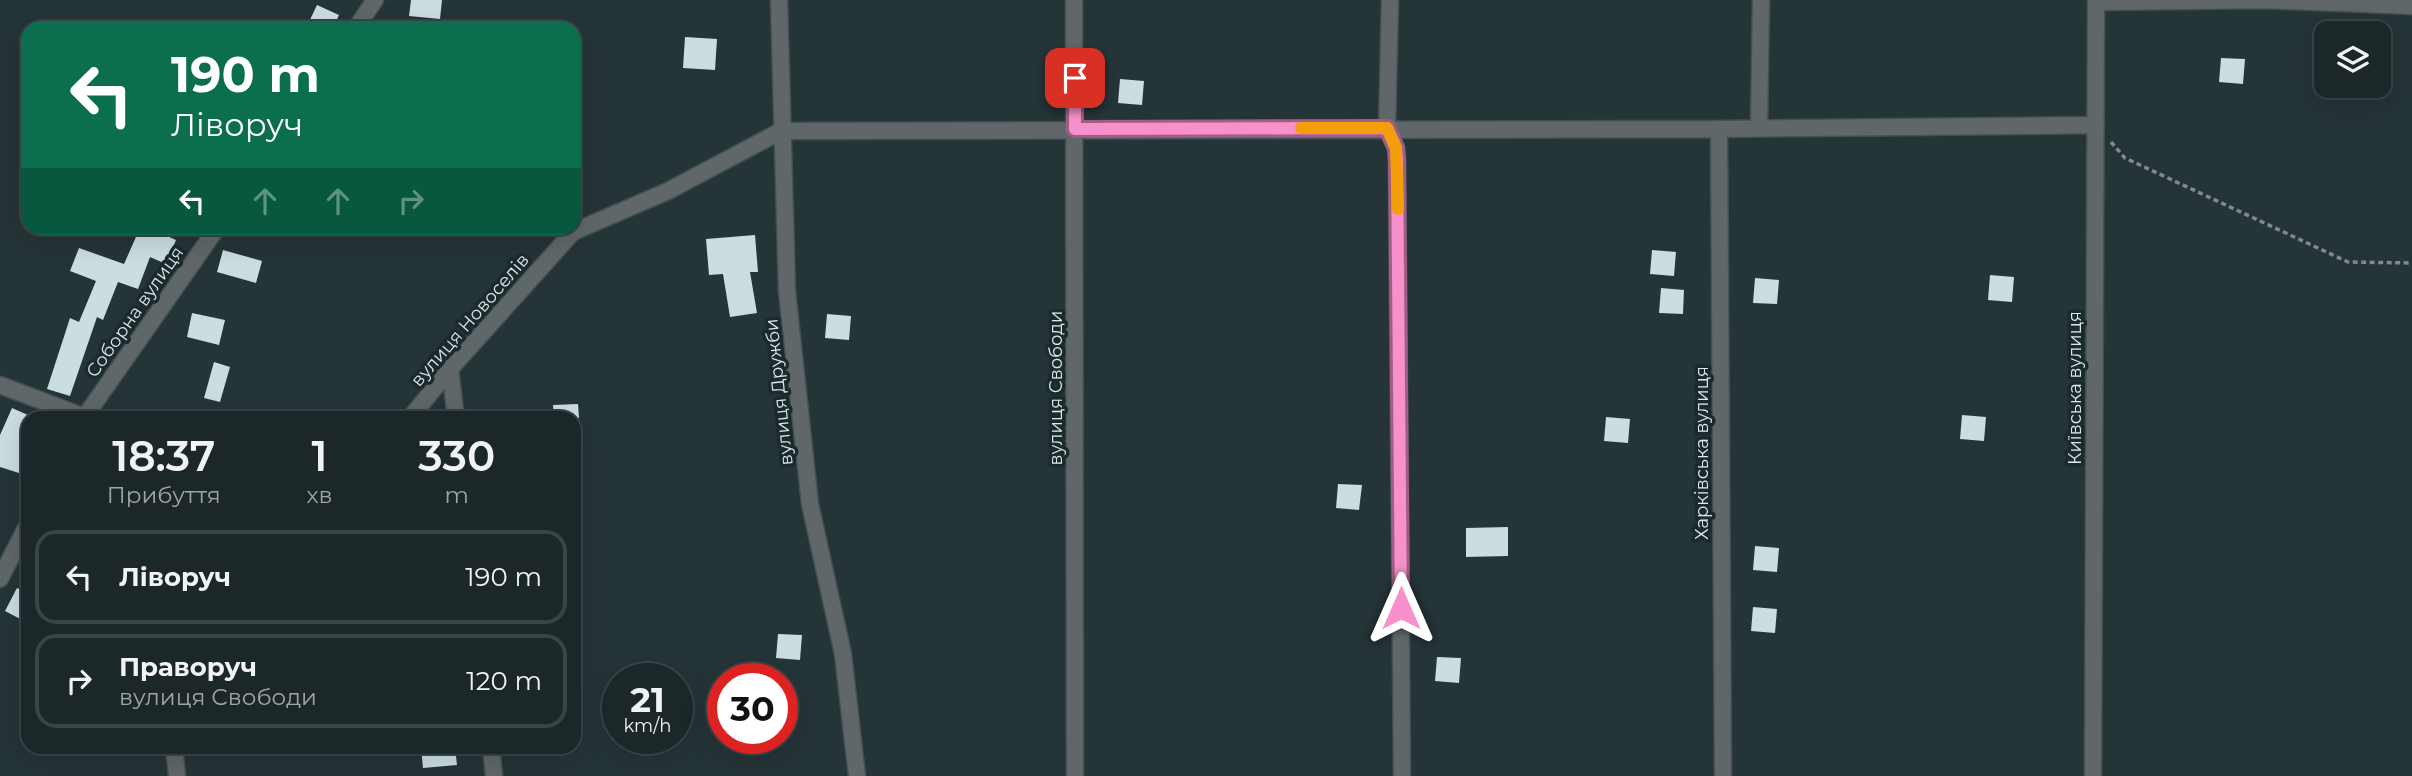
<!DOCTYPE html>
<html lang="uk">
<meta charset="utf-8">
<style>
body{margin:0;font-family:Montserrat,sans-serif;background:#293335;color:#f1f3f6;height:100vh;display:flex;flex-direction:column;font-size:26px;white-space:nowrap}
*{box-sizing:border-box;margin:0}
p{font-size:23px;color:#a0a5a8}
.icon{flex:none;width:38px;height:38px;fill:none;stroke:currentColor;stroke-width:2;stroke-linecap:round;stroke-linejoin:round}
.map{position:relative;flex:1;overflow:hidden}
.side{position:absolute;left:21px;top:411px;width:560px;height:343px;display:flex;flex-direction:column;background:#1c2729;border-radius:21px;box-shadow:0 7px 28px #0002,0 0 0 2px #3a4446}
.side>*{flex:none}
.hud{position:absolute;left:21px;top:21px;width:560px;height:214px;border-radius:21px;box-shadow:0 7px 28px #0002,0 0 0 2px #3a4446;background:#0b6e4f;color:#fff;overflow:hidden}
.controls{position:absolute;left:2314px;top:21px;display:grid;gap:14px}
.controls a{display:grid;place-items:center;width:77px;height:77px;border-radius:14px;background:#1c2729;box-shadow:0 7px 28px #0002,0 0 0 2px #3a4446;font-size:35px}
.speed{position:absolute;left:602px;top:663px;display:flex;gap:14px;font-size:35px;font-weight:700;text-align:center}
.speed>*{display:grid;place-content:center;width:91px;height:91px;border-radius:50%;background:#1c2729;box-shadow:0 7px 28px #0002,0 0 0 2px #3a4446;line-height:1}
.speed small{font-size:18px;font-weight:400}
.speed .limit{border:10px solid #d22;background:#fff;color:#111}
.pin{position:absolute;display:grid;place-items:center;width:60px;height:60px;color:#fff;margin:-30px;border-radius:14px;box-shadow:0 4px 10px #0006}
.me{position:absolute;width:77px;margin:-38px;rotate:0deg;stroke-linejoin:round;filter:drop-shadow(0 0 5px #0008)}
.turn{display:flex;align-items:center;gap:24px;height:147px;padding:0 35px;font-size:32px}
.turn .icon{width:91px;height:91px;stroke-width:2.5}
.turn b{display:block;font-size:49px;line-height:60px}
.lanes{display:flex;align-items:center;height:66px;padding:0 35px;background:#0003;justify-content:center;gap:35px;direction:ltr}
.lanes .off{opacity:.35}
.eta{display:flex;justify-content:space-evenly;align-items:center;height:119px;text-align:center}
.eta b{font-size:42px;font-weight:600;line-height:49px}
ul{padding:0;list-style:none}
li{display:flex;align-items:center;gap:21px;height:94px;margin:0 14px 10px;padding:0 21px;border:4px solid #3a4446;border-radius:21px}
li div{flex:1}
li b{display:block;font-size:26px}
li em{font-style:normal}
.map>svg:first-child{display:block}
.building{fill:#cbdde1}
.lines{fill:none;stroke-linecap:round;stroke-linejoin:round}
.street-casing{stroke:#425053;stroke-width:19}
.path{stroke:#7e8a8d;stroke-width:3.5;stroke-dasharray:5 3.5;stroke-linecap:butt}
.street{stroke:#5f6768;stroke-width:16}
.route-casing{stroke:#a15e84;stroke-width:18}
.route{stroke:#f890cb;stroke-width:12}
.slow{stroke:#f59e0b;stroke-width:12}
.labels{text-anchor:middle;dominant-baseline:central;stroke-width:7;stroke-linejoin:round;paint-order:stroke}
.street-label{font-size:18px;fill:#dde6e8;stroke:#1b2a2d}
</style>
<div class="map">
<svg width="2412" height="776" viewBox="0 0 2412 776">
<rect width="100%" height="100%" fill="#253437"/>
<path class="building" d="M411,0H442L440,19L409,16Z
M317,5L339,15L333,28H306Z
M685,37L717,39L715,70L683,68Z
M2221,58L2245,59L2243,84L2219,82Z
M1120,79L1144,81L1142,105L1118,103Z
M140,228H149L176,240L166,264L150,257L138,289L118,282L103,320L97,317L70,396L47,389L70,318L79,322L96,281L70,271L79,248L124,264Z
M755,235L758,272H750L757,313L730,317L723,274L709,275L706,239Z
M223,250L262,261L256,283L217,272Z
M1652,250L1676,252L1674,276L1650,274Z
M1990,275L2014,277L2012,302L1988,300Z
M1755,278L1779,280L1777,304L1753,303Z
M1661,288L1684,290L1683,314L1659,313Z
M192,313L225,320L219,345L187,337Z
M827,314L851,316L849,340L825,338Z
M214,362L230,367L220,402L204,398Z
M578,404L579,418H554L553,405Z
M12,408L28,415V444L19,473L0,467V435Z
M1962,415L1986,417L1984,441L1960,439Z
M1606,417L1630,419L1628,443L1604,441Z
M1338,484L1362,485L1359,510L1336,508Z
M1508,527V556L1466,557V528Z
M1755,546L1779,548L1777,572L1753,570Z
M17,588L28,593V623L5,611Z
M1753,607L1777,609L1775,633L1751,631Z
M778,634L802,635L800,660L776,658Z
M1437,657L1461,658L1459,683L1435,681Z
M421,747H455L457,765L423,768Z"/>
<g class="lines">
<g class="street-casing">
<path id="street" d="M779,0L787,291L810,504L843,654L857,776
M1074,0L1075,776
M1390,0L1387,128L1396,148L1397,161L1402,776
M2096,2L2265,0L2412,6
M356,28L375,0
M1759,128L1761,0
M1719,129L1723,776
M450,369L456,418
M0,385L87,418
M84,418L217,228
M410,418L450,369L573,232L668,191L781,131L1719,129L2096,125
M0,579L28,524
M174,747L177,776
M491,747L494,776
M2093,776L2096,0"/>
</g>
<path class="path" d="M2111,142L2125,158L2348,262L2412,263"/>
<use href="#street" class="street"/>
</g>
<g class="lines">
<g class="route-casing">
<path id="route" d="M1075,78V129L1387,128L1396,148L1397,160L1401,608"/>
</g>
<use href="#route" class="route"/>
<path class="slow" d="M1301,128H1387L1396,148L1398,209"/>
</g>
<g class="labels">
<g class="street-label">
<text transform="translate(135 312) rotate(-55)">Соборна вулиця</text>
<text transform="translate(470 320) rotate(-49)">вулиця Новоселів</text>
<text transform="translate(1056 388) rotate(-90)">вулиця Свободи</text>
<text transform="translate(2075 388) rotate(-90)">Київська вулиця</text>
<text transform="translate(779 392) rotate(-96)">вулиця Дружби</text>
<text transform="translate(1702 453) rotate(-90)">Харківська вулиця</text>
</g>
</g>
</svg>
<div class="controls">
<a><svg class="icon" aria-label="layers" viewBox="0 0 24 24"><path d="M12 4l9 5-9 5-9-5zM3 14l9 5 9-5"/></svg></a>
</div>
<div class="speed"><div>21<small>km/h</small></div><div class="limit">30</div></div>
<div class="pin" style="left:1075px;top:78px;background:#d93025"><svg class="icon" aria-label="arrive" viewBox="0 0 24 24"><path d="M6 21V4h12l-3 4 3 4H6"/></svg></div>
<svg class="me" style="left:1401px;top:608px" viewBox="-20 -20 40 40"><path d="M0-17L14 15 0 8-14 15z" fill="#f890cb" stroke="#fff" stroke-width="4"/></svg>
<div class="hud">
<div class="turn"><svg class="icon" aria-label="left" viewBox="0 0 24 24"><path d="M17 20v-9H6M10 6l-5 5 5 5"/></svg><div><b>190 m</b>Ліворуч</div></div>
<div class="lanes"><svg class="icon" aria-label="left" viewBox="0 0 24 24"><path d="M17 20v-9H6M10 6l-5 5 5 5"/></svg><svg class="icon off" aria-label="ahead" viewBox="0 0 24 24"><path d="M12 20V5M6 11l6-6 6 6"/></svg><svg class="icon off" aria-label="ahead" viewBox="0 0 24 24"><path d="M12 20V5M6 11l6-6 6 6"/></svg><svg class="icon off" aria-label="right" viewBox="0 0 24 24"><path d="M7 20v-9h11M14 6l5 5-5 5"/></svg></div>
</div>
<section class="side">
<div class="eta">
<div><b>18:37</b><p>Прибуття</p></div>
<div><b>1</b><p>хв</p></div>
<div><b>330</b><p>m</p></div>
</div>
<ul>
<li><svg class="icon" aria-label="left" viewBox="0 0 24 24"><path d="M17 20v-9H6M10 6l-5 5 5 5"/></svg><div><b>Ліворуч</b></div><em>190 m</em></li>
<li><svg class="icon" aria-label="right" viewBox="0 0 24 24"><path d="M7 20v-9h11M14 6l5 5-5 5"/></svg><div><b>Праворуч</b><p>вулиця Свободи</p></div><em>120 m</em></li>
</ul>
</section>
</div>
